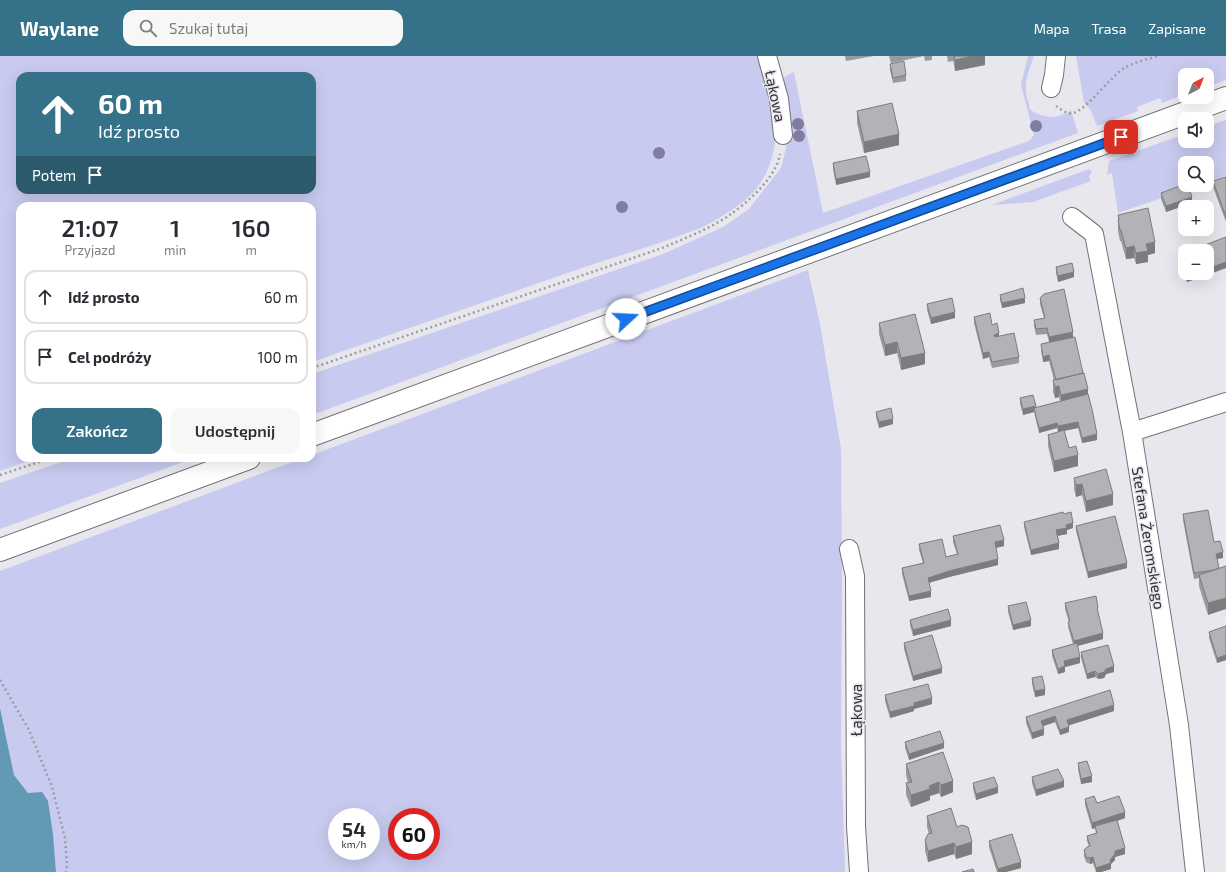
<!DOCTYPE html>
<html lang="pl">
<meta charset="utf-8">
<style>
body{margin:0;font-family:"Exo 2",sans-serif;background:#f7f7f7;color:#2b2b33;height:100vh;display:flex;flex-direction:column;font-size:15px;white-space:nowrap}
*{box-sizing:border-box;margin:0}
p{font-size:13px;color:#7c7c81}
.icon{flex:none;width:22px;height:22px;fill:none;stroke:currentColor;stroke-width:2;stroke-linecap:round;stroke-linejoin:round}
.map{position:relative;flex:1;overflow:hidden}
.drawer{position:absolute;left:16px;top:146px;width:300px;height:260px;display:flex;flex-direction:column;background:#fff;border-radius:12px;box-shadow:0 4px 16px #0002}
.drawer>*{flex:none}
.top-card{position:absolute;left:16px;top:16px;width:300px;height:122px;border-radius:12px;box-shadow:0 4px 16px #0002;background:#357188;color:#fff;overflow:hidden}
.needle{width:26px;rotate:42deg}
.fabs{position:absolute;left:1178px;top:12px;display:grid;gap:8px}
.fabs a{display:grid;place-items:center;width:36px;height:36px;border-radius:8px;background:#fff;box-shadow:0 4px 16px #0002;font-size:20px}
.speed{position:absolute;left:328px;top:752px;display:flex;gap:8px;font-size:20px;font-weight:700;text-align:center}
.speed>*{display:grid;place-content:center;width:52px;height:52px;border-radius:50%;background:#fff;box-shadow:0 4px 16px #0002;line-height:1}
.speed small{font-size:10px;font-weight:400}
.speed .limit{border:6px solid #d22;background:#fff;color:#111}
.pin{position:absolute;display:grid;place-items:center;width:34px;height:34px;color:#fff;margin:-17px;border-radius:8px;box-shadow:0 2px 6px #0006}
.me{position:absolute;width:44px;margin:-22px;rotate:70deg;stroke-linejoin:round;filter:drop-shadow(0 0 3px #0008)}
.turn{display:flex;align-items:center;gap:14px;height:84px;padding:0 16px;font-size:18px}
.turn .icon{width:52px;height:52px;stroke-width:2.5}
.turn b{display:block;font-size:28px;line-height:34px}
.then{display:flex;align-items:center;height:38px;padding:0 16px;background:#0003;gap:8px;font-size:15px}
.eta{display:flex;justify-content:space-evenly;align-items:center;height:68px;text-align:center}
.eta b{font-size:24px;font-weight:600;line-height:28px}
.primary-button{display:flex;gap:8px;margin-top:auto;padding:8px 16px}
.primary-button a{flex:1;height:46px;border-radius:12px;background:#357188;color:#fff;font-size:16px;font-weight:600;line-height:46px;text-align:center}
.primary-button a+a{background:#f7f7f7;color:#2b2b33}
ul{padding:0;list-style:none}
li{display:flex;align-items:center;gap:12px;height:54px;margin:0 8px 6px;padding:0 8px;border:2px solid #e1e1e2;border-radius:12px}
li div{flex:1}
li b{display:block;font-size:15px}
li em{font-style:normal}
header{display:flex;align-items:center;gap:24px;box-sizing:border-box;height:56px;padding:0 20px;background:#357188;color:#fff}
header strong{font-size:19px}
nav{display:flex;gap:22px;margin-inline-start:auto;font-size:14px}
.search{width:280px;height:36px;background:#f7f7f7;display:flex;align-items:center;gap:10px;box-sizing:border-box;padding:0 14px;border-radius:12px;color:#7c7c81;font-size:15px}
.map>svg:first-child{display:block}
.green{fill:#c8caef;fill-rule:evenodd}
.water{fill:#6299b4}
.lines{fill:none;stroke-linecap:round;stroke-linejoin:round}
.minor-casing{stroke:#727277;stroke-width:20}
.primary-casing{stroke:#727277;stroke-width:24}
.path{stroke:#9e9ea2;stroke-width:2.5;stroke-dasharray:2 3;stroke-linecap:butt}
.minor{stroke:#fff;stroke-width:18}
.primary{stroke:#fff;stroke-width:22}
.tree{fill:#807da1}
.wall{fill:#9a999d}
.shaded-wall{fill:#7d7d80}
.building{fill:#b3b2b7;stroke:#7d7d80}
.route-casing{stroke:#114b97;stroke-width:10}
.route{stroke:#1a73e8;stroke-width:7}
.labels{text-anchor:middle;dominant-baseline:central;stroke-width:3;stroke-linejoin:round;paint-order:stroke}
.street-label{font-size:15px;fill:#323234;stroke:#e7e7ed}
</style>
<header>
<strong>Waylane</strong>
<div class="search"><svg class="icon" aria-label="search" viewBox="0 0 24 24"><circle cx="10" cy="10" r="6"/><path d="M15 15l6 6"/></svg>Szukaj tutaj</div>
<nav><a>Mapa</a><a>Trasa</a><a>Zapisane</a></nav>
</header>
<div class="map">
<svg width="1226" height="816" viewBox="0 0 1226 816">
<rect width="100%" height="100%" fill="#e7e7ed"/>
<path class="green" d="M0,0H762C772,46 788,86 759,129C749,145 720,162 703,171C695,174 687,177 679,180C647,192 614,201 582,212C492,243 402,275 312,306V150H20V402H37L0,415ZM20,20H312V134H20Z
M1028,0H1034C1028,18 1022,29 1029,48C1029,50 1029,52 1031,54C1034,57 1041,59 1045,60C1054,62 1064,60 1071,54L1078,77L312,359V318L663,198L723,171L749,153L781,112L786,92L789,58L783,27L784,21L794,16L823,157L1029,85L1034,79L1021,29Z
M1076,0H1226V24L1207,31V19H1185V38L1162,47L1160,42L1137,51L1138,55L1097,70L1091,55L1084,46Z
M1226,64V120L1207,126V107H1185V129H1200L1118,157L1112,117L1107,119L1109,105L1185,78V85H1207V70Z
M1089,113L1092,116L1089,121L1091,125L1033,146L992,149Z
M808,214L820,268L841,393L842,520L841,688L845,816H56L53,778L48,745L28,737L14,719L0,652V515L303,402H312V399ZM337,761H371V795H337ZM397,761H431V795H397Z
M73,402H194L0,473V427Z"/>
<path class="water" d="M0,652L14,719L28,737L42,736L48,745L53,778L56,816H0Z"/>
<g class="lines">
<g class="minor-casing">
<path id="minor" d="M767,0L779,43L783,79
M1051,32L1054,19L1056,0
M1072,161L1094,178L1132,376L1179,669L1195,816
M1132,376L1226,346
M849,493L855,520L856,770L859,816"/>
</g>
<g class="primary-casing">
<path id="primary" d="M312,379L1226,42
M0,494L249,402"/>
</g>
<path class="path" d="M1056,50C1061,53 1067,59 1073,57C1087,54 1110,20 1126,11C1135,6 1148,3 1158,0
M312,312L665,191C687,181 712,172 731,158C746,147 767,129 775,112C778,108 779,102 780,98
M0,419L51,402
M0,624L29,674L52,731L65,782L67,808L66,816"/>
<use href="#minor" class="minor"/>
<use href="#primary" class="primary"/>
</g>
<g class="tree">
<circle cx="798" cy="68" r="6"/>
<circle cx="1036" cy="70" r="6"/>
<circle cx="799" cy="80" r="6"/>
<circle cx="659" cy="97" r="6"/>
<circle cx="622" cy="151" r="6"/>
</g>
<path class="wall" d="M845,0H874L846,5Z
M889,0H932V4L925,5L924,0L891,7Z
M947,0H985V9L955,15L953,4V5L948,6Z
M890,8L906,19V25L893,27L890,14Z
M857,55L899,89L864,97L857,67Z
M833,107L870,121L836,129L833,113Z
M1226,121V166L1213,131V125Z
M1161,137L1192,147L1166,156L1161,143Z
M1118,159L1155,197L1148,199V206L1136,208L1134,202L1126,203L1121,185H1120L1118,175Z
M1226,181V212L1187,226L1179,204V199L1185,196V217H1207Z
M1056,211L1074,221L1058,226L1056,217Z
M1000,239L1025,247L1002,252L1000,244Z
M1040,242L1073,281L1088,338L1097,384L1082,387L1078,372L1064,375L1069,392L1078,410L1054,416L1048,390V379L1058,376L1057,372L1039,377L1034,356L1023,359L1020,348V342L1036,352L1060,345L1059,341L1055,342L1053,336V324H1054L1049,305L1043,306L1041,294V288L1049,286L1047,278L1036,279L1034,270V264L1044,262L1040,248Z
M927,248L955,262L931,268L927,254Z
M974,261L992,269L999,280L1019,301V307L992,312L989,301L983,303L974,267Z
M879,267L925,308L901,314L897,297L885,300L879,278Z
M876,356L893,368L879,372L876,361Z
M1074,422L1113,449L1086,456L1082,439L1076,441L1074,433Z
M1183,458L1223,502L1217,503L1208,559L1199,530V522L1194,523L1183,464Z
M1024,466L1073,472L1067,474V478L1058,480L1059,493L1031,499L1024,471Z
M1076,470L1127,512L1088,522L1076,475Z
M953,480L1004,490L996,492L998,509L949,521L929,527L931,541L909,545L902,518V512L923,507L919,494V488L946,501L957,498L953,486Z
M1065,547L1098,557L1103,583L1077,590L1080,607L1065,611V616L1058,618L1052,600V594L1073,588L1068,571L1069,566L1065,553Z
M1008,550L1031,570L1013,574L1008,556Z
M910,564L951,570L913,580L910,569Z
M1226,570V604L1217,607L1209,582V576Z
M904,587L942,617L913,625L904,593Z
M1081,596L1114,616L1106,618L1104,622L1098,623L1095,621L1087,623L1081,602Z
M1032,622L1045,639L1035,641L1032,628Z
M885,639L932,648L914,653V655L890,662L885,645Z
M1114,655L1069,669V676L1060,679L1055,666L1043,670L1044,679L1032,683L1026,667V661Z
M905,686L944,692L909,704L905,692Z
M943,696L953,736L941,741L939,737L930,740V744L911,751L906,739V727H908L906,719V708Z
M1078,707L1092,726L1081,728L1078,713Z
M1032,721L1064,731L1036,740L1032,727Z
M973,727L998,737L976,744L973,733Z
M1085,743L1097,747L1125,762L1117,765L1125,798L1115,801V804L1111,808V813L1101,816H1096L1093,807L1090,808L1086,806L1084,800V794L1089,790L1087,785V780L1096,777L1095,772L1092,773L1085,749Z
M927,760L957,771L972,798L956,803L954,798L928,806L925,795V784L929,778L927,771Z
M989,785L1021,812L1006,816H997L989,791Z"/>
<path class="shaded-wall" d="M973,0H985V9L955,15V4Z
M899,78V89L864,97V86Z
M870,116V121L836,129V123Z
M1192,141V147L1166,156V150Z
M1155,186V197L1148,199V206L1136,208V197L1146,188Z
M1134,190V202L1126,203V192Z
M1226,206V212L1187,226V221L1197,217H1207V213Z
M1074,216V221L1058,226V220Z
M1025,242V247L1002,252V247Z
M955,256V262L931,268V262Z
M1073,276V281L1049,287V281Z
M999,277V283L994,284V279Z
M897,286V297L885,300V289Z
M989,296V301L983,303V297Z
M925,297V308L901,314V302Z
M1049,299V305L1043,306V301Z
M1059,330V341L1055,342V331Z
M1088,333V344L1061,350V339Z
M1036,350V355L1034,352V356L1023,359V353Z
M893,363V368L879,372V366Z
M1078,366V372L1058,376V370Z
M1057,367V372L1039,377V372Z
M1097,378V384L1082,387V382Z
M1078,399V410L1054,416V405Z
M1082,428V439L1076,441V429Z
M1113,438V449L1086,456V445Z
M1073,467V472L1067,474V478L1056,480V474L1066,469Z
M1004,484V490L995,492V486Z
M1059,487V493L1031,499V494Z
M1223,496V502L1216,503V498Z
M998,503V509L949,521L928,527V522L949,515Z
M1127,507V512L1088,522V516Z
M931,535V541L909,545V540Z
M1226,542V553L1208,559V547Z
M951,564V570L913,580V574Z
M1031,564V570L1013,574V569Z
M1103,577V583L1074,591V585Z
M1226,599V604L1217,607V602Z
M1080,601V607L1065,611V616L1058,618V613L1064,605Z
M1114,610V616L1106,618L1104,622L1098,623V618L1106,613Z
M942,612V617L913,625V620Z
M1095,615V621L1087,623V618Z
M1045,633V639L1035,641V635Z
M932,642V648L914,653V655L890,662V656L914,647Z
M1114,649V655L1067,670V664Z
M1055,660V666L1041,671V665Z
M1069,671V676L1060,679V674Z
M1044,673V679L1032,683V677Z
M944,687V692L909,704V698Z
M1092,720V726L1081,728V723Z
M953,725V736L941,741V729Z
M1064,725V731L1036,740V734Z
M939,726V737L930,740V744L911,751V739L929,730Z
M998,731V737L976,744V738Z
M1125,756V762L1096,772L1095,770V772L1092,773V767Z
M972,786V798L956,803V791Z
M954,787V798L928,806V795Z
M1125,792V798L1115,801V804L1111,808V813L1101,816H1096V812L1115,795Z
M1093,801V807L1090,808V802Z
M1021,806V812L1006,816H998V813Z"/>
<path class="building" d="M954,0H973L955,4Z
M904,5L906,19L893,22L890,8Z
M892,47L899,78L864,86L857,55Z
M866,100L870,116L836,123L833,107Z
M1226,121V161L1213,125Z
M1185,128V129H1188L1192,141L1166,150L1161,137Z
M1148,152L1155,186L1146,188L1148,195L1136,197L1134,190L1126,192L1121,174H1120L1118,164H1119L1118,159Z
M1226,181V206L1207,213V195H1189Z
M1185,196V214L1179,199Z
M1072,207L1074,216L1058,220L1056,211Z
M1186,217H1197L1187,221Z
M1023,232L1025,242L1002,247L1000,239Z
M1064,233L1073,276L1049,281L1047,272L1036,273L1034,264L1045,262L1040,242L1044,238Z
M952,242L955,256L931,262L927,248Z
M990,257L992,269L997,267L999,277L994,279L995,281L1014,277L1019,301L992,306L989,296L983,297L974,261Z
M915,258L925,297L901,302L897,286L885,289L879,267Z
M1075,281L1083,317L1056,324L1049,299L1043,301L1041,288Z
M1084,317L1088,333L1061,339L1059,330L1055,331L1053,324Z
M1088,338L1092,353L1097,378L1082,382L1078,366L1058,370L1057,367L1039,372L1034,352Z
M1033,339L1036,350L1023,353L1020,342Z
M891,352L893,363L879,366L876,356Z
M1064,374L1069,392L1076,390L1078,399L1054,405L1048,379Z
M1106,413L1113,438L1086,445L1082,428L1076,429L1074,422Z
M1208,454L1214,486L1220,485L1223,496L1216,498L1219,512L1214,514L1194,517L1183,458Z
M1063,456L1064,458L1071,456L1073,467L1066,469L1067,472L1056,474L1059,487L1031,494L1024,466Z
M1115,460L1127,507L1088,516L1076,470Z
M1000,469L1004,484L995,486L998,503L949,515L928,522L931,535L909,540L902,512L924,507L919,488L942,483L946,501L958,498L953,480Z
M1226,510V542L1208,547L1199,519Z
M1096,540L1098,551L1097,552L1103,577L1074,585L1068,566L1070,565L1065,547Z
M1026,546L1031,564L1013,569L1008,550Z
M948,553L951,564L913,574L910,564Z
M1226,570V599L1217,602L1209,576Z
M932,579L942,612L913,620L904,587Z
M1077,587L1080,601L1064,605L1065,610L1058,613L1052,594Z
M1108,589L1114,610L1106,613L1104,616L1098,618L1095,615L1087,618L1081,596Z
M1042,620L1045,633L1035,635L1032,622Z
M928,628L932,642L914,647V650L890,656L885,639Z
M1110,634L1114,649L1067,664L1069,671L1060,674L1055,660L1041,665L1044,673L1032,677L1026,661Z
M940,675L944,687L909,698L905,686Z
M943,696L953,725L941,729L939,726L929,730L930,733L911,739L906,727L912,726L906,708Z
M1087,705L1092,720L1081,723L1078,707Z
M1058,713L1064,725L1036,734L1032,721Z
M994,721L998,731L976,738L973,727Z
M1094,740L1097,747L1119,740L1125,756L1092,767L1085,743Z
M951,752L957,771L962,769L968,771L972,786L956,791L954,787L928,795L925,784L928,778L932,777L927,760Z
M1117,764L1125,792L1115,795V798L1110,804L1111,807L1096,812L1093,801L1090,802L1086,801L1084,794L1087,791L1090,790L1087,780L1097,777L1095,770Z
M1012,778L1021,806L998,813L989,785Z
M973,813L974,816H962Z"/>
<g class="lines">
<g class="route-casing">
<path id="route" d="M626,263L1121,81"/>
</g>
<use href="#route" class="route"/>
</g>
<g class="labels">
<g class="street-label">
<text transform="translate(776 40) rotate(78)">Łąkowa</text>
<text transform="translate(1149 482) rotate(81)">Stefana Żeromskiego</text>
<text transform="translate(856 654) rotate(-90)">Łąkowa</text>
</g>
</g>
</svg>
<div class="fabs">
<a><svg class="needle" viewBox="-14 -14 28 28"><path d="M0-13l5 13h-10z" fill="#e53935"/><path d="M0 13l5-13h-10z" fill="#7c7c81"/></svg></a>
<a><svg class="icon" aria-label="sound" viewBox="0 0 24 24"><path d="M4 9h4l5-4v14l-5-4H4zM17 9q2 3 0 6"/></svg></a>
<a><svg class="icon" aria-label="search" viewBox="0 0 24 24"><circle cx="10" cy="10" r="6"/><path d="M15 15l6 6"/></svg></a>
<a>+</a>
<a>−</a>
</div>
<div class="speed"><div>54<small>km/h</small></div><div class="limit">60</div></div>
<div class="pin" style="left:1121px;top:81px;background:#d93025"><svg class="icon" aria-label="arrive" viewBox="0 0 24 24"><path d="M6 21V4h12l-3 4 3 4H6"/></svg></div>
<svg class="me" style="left:626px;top:263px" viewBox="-20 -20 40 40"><circle r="19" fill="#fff"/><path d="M0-13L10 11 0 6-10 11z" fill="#1a73e8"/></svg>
<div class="top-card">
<div class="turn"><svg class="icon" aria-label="ahead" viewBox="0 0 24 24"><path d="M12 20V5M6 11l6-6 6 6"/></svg><div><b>60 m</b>Idź prosto</div></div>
<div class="then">Potem<svg class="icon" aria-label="arrive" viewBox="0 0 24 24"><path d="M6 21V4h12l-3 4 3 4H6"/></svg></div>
</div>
<section class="drawer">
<div class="eta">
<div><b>21:07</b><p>Przyjazd</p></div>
<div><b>1</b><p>min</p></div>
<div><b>160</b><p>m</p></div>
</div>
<ul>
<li><svg class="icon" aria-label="ahead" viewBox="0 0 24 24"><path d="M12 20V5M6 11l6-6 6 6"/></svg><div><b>Idź prosto</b></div><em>60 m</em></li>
<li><svg class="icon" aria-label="arrive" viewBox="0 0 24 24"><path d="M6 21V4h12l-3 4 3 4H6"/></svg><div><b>Cel podróży</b></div><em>100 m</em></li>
</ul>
<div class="primary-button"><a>Zakończ</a><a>Udostępnij</a></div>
</section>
</div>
